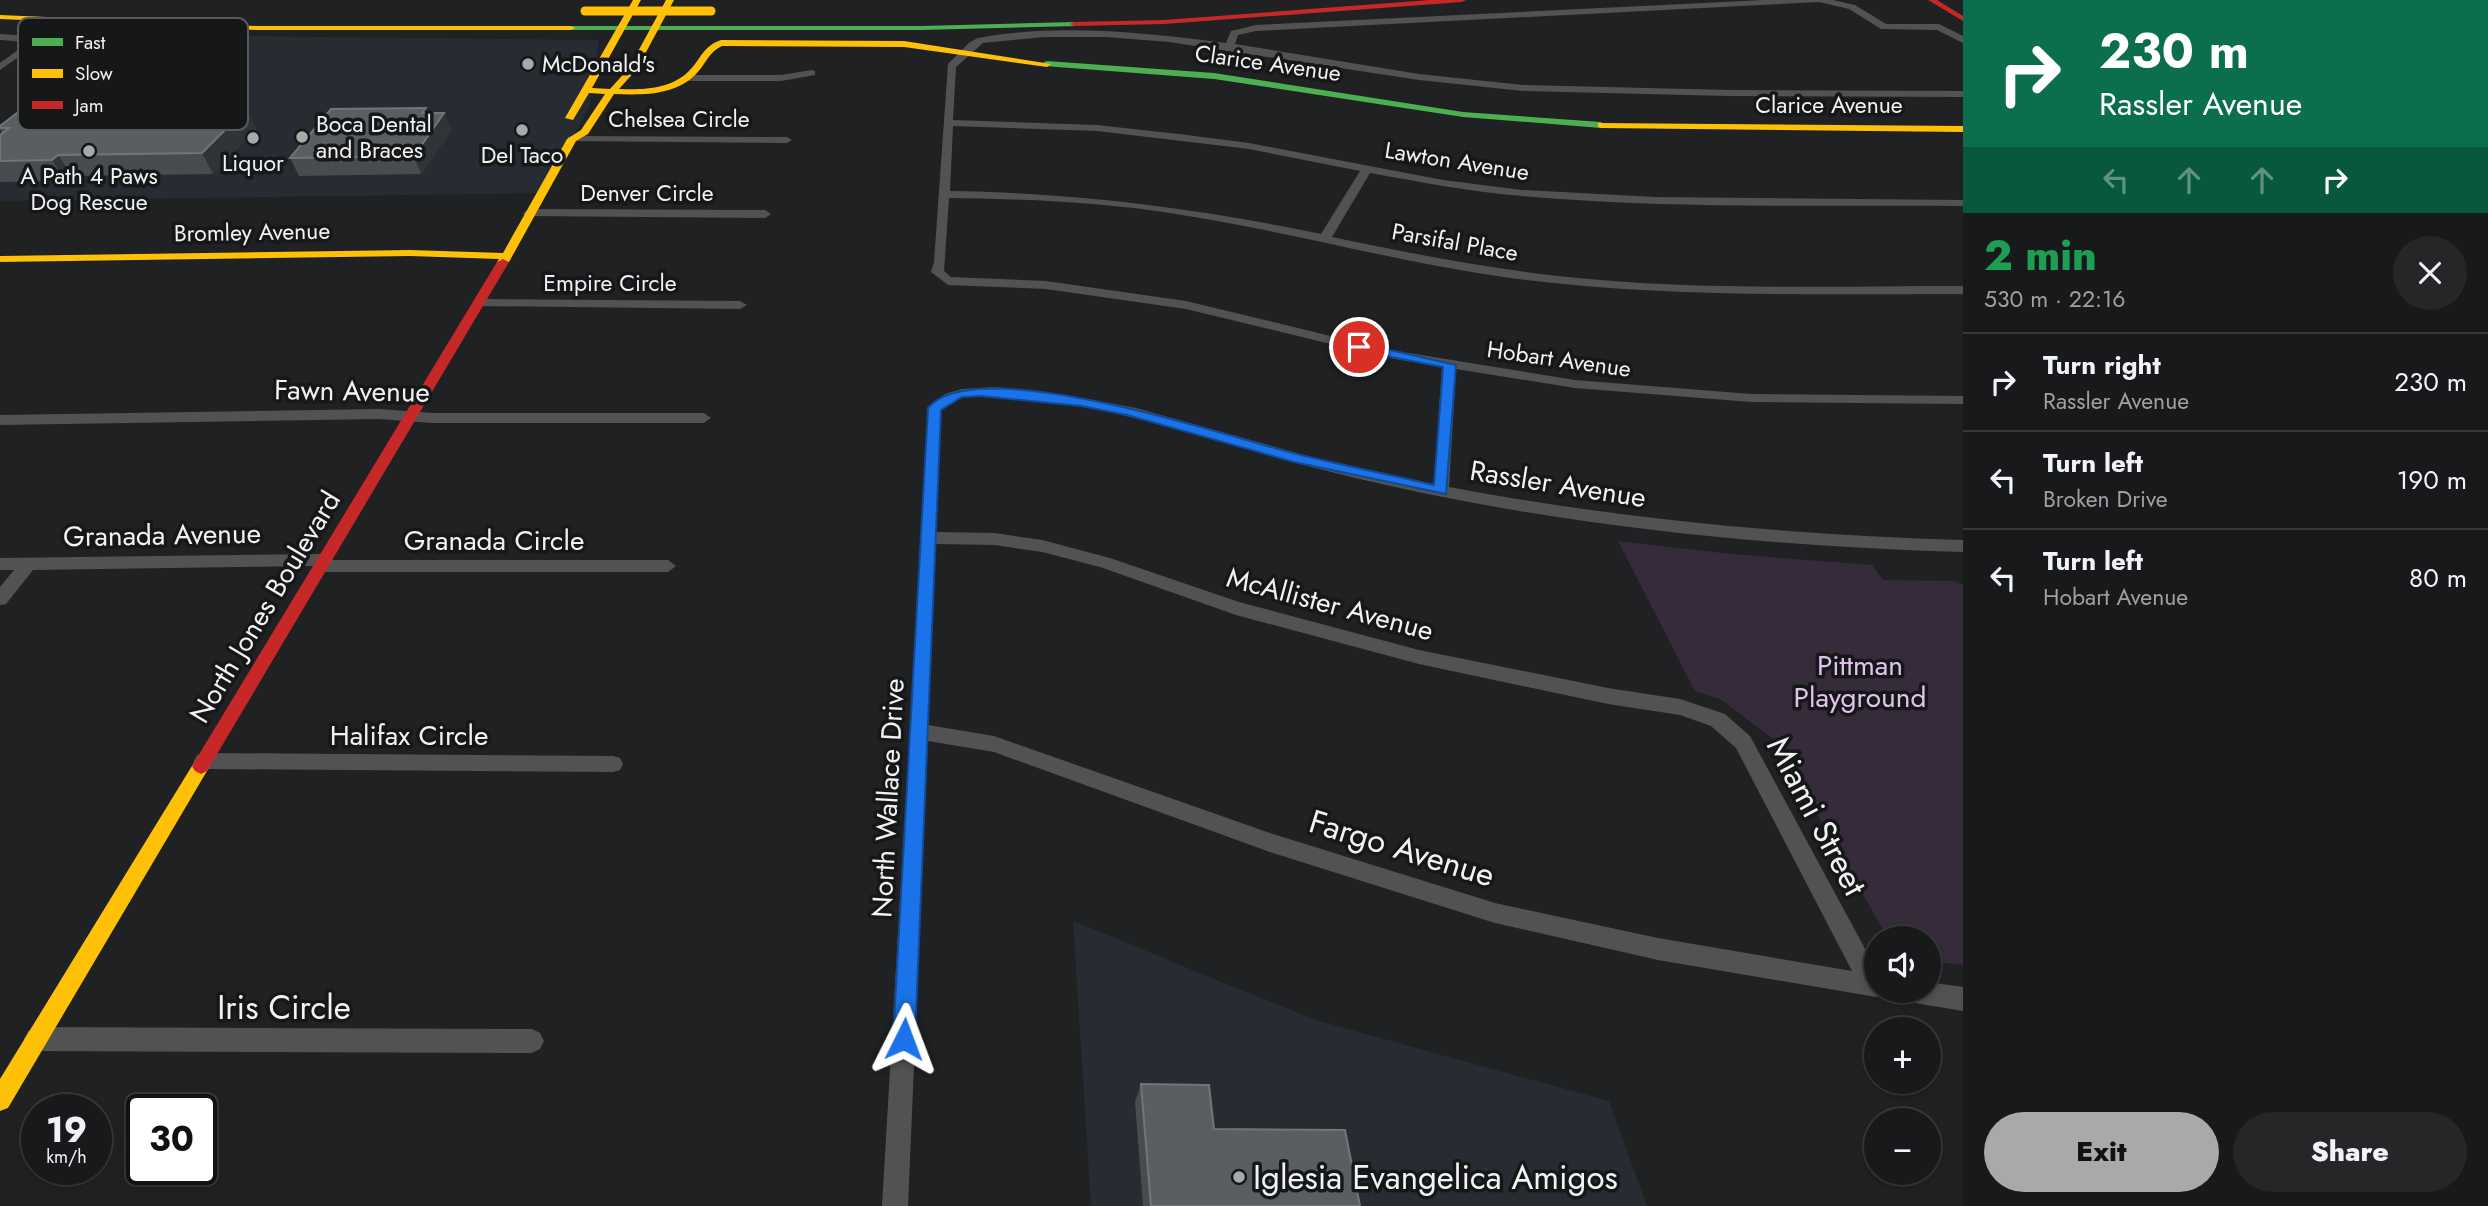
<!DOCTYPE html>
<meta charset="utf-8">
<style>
body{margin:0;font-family:Jost,sans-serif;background:#252627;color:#f1f3f6;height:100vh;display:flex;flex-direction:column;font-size:26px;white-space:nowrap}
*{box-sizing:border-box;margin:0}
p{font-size:23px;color:#9fa0a2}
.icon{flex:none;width:38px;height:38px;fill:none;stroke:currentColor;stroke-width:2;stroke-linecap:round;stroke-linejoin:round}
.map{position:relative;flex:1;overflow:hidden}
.details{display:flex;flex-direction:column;background:#18191a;width:525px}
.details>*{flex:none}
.top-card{background:#0b6e4f;color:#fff;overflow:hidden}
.controls{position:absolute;left:1864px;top:926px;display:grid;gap:14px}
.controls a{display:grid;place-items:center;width:77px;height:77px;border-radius:50%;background:#18191a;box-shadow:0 4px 10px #0003,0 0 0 2px #363839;font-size:35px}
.speed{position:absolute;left:21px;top:1094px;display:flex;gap:14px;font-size:35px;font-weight:700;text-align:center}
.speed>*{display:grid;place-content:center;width:91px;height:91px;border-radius:50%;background:#18191a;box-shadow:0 4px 10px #0003,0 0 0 2px #363839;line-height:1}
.speed small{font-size:18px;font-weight:400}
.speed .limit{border:4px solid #111;border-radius:10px;background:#fff;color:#111}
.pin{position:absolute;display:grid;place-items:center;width:60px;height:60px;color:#fff;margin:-30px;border:4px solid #fff;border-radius:50%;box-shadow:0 2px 7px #0007}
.me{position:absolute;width:77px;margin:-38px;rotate:3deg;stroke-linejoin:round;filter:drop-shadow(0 0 5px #0008)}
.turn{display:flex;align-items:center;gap:24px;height:147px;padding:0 21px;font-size:32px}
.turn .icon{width:91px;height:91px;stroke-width:2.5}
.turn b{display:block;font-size:49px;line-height:60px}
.lanes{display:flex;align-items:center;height:66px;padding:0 21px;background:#0003;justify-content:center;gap:35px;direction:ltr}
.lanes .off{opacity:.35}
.round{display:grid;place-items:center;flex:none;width:74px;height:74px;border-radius:37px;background:#252627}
.headline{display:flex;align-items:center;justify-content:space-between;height:119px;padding:0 21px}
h1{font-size:42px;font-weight:800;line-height:52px;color:#1e9e55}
.button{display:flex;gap:14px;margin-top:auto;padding:14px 21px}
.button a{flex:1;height:80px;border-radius:42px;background:#a8a9aa;color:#111;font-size:28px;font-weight:800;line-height:80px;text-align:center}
.button a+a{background:#252627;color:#f1f3f6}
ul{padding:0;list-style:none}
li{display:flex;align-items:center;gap:21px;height:98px;padding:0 21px;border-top:2px solid #363839}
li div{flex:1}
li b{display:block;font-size:26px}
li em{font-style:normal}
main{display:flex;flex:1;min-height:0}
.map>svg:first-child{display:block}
.built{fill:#272c32}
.green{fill:#362b3a}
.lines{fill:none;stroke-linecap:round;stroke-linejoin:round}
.street{fill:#525253;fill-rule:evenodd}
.fast{fill:#4caf50;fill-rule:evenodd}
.slow{fill:#ffc107;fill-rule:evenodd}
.jam{fill:#c62828;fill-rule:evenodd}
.slow-bridge{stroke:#ffc107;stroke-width:9}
.wall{fill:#484c4f}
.shaded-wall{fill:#303436}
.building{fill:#5a5e61;stroke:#727578;stroke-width:2}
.route{fill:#1a73e8;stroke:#114b97;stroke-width:2}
.poi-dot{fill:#a8a9aa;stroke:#161719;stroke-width:2.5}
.labels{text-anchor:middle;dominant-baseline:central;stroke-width:7;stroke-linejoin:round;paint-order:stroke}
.far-street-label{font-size:23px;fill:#f1f2f3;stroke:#161719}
.far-poi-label{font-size:23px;fill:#f1f2f3;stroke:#161719}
.street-label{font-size:28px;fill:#f1f2f3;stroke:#161719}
.park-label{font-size:28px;fill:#e2c1ed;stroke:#161719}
.near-street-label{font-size:33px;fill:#f1f2f3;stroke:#161719}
.near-poi-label{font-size:33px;fill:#f1f2f3;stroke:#161719;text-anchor:start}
.key{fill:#161719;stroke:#58595a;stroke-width:2}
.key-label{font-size:19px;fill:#f1f2f3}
</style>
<main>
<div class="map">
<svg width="1963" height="1206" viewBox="0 0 1963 1206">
<rect width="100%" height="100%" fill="#202122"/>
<path class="built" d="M134,35L599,40L589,108L542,193L0,201V134Z
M1073,921L1315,1020L1609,1101L1647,1206H1091Z"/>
<path class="green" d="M1618,541L1731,554L1872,565L1883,580L1954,581L1963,585V965L1929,961L1928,938H1888L1774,740L1722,700L1695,691Z"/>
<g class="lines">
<path class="street" d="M1764,0H1833L1855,5L1886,24H1939L1963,36V43L1937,30L1881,29L1849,9L1819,2L1256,31L1238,35L1235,44L1419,74L1523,85L1728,90L1963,91V97L1728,96L1523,91L1419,80L1169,42L1106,37H1044L983,43L956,67L953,120L1097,125L1179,134L1249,143L1443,180L1522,190L1656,197L1963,200V206C1817,205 1669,209 1522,196C1471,192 1421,182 1370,173L1332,237C1407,253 1482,267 1558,276C1692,291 1828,286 1963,286V294C1810,294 1656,298 1503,277C1393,261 1286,231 1176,214C1101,202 1025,199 949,198L944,271L951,277L1046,281L1186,301L1384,349L1575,380L1751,394L1963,396V404L1751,402L1575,388L1456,369L1449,487C1619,519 1790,535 1963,540V552C1720,545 1477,517 1243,448C1167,426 1091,403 1011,397C995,396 974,393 959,398C952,401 947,406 941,410L936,532L995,533L1042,540L1110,558L1239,602L1419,650L1608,688L1680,699L1725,714L1750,736L1876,969V990H1886L1884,994L1876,997L1658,960L1495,923L1273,853L994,752L928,741L908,1206H882L929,406L945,394L962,389L996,387L1059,394L1136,408L1311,457L1434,484L1442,367L1384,357L1186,309L1046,289L948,285L931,272L934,262L948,64L970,42L978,38C1059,23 1145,33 1226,43L1231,31L1256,25ZM953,126L1097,131L1249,149L1360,171L1321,234C1196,208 1078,193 950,191ZM936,544L995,545L1042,552L1100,567L1236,615L1419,664L1608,704L1680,715L1711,726L1736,748L1852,971L1658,938L1495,903L1273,834L994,736L928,725Z
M0,34L30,36L40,42L0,70V63L29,42L0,40Z
M812,70L815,71V75L781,81H687L682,78L687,75H781Z
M572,136L787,137L792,140L787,143L568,141V137Z
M529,209L765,210L771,214L765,218L525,216L523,213Z
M480,299L740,301L747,305L740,309L475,306L473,303Z
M379,409L433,413H704L711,418L704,423H433L379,419L0,425V415Z
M325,554L333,560H668L676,566L668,572H321L313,566L33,570L6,604L0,605V587L14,570H0V558Z
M204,753L613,756L620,758L623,764L620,770L613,772L204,769L197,767L194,761L197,755Z
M1928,982L1963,987V1011L1903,1001L1895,998L1892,990H1928Z
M36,1027L532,1029L540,1033L544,1041L540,1049L532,1053L36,1051L28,1047L24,1039L28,1031Z"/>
<path class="fast" d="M1074,22L1077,26L921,30H571L567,28L571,26H921Z
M1047,61L1214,73L1463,112L1601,122L1606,125L1601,128L1463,117L1214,79L1044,66V62Z"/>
<path class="slow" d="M633,0H641L592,88L610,89L629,68L666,0H674L637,69L619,89C644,90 671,89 689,71C701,59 703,46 721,40L904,41L1051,64L1047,67L904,47L722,46C709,52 706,63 697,73C676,96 642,95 614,94L588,134L576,141L509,262L503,265L497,262L499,259L410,256L0,262V256L410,250L503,253L567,139L581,130L605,94L589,93L573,120L565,118Z
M0,15L257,26H571L575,28L571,30H257L0,19Z
M1598,123L1963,126V132L1601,128L1598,127Z
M201,758L207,761L210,766L207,771L8,1108L0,1111V1079L195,761Z"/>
<path class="jam" d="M1430,0H1466L1462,2L1164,24L1074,26L1070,24L1074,22L1164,20Z
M1928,0H1937L1963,16V21Z
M503,259L509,262L207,771L201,774L195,771L192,766L195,761L497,262Z"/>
<path class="slow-bridge" d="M585,11H711"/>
</g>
<path class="wall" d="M172,103L174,105H183L185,109H246L256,129L213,174L72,176L66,181L0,182V135L1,134L0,126L129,110Z
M428,113H444L451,131L421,174L299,176L290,158Z
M1141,1084L1214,1129L1360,1206H1143L1135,1102Z"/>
<path class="shaded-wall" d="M246,109L256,129L213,174L202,153Z
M444,113L451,131L421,174L414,156Z
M58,155L72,176L66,181L52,160Z"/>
<path class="building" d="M149,103H172L170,105H183L179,109H246L202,153L58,155L52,160L0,161V135L9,128H0V126L21,110H129Z
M426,108L422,113H444L414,156L290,158L331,109Z
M1141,1084L1209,1085L1214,1129L1345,1130L1360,1206H1151Z"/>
<path class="route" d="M1359,343L1456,365L1446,494L1294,462L1127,415L1081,406L981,396L962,397L941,410L915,1039L912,1046L904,1050L897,1046L893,1039L928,408C975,351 1226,436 1293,453C1340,465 1387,474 1434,485L1443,367L1355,350L1353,347Z"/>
<g class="poi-dot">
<circle cx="528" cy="64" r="7"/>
<circle cx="522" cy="130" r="7"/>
<circle cx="302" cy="137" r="7"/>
<circle cx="253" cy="138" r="7"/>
<circle cx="89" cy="151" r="7"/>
<circle cx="1239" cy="1177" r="7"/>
</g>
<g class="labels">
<g class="far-street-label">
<text transform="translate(1268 63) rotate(8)">Clarice Avenue</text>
<text x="1829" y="105">Clarice Avenue</text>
<text x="679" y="119">Chelsea Circle</text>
<text transform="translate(1457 161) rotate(9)">Lawton Avenue</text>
<text x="647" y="193">Denver Circle</text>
<text transform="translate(252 232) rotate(-1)">Bromley Avenue</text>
<text transform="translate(1455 242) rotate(10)">Parsifal Place</text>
<text x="610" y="283">Empire Circle</text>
<text transform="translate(1559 359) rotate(8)">Hobart Avenue</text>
</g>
<g class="far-poi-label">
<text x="542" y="64" text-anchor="start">McDonald's</text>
<text x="316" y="124" text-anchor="start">Boca Dental<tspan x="316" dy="26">and Braces</tspan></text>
<text x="522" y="155">Del Taco</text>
<text x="253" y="163">Liquor</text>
<text x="89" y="176">A Path 4 Paws<tspan x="89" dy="26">Dog Rescue</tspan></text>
</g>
<g class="street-label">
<text transform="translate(352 391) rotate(1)">Fawn Avenue</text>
<text transform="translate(1558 484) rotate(9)">Rassler Avenue</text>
<text transform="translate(162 535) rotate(-1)">Granada Avenue</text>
<text x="494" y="540">Granada Circle</text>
<text transform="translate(1330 604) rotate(15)">McAllister Avenue</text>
<text transform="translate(265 607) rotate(-59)">North Jones Boulevard</text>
<text x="409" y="735">Halifax Circle</text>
<text transform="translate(888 798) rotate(-87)">North Wallace Drive</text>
</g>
<g class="park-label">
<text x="1860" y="665">Pittman<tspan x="1860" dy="32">Playground</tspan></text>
</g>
<g class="near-street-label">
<text transform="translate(1817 816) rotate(62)">Miami Street</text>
<text transform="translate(1402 848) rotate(17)">Fargo Avenue</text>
<text x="284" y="1007">Iris Circle</text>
</g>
<g class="near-poi-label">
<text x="1253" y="1177">Iglesia Evangelica Amigos</text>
</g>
</g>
<rect x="18" y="18" width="230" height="112" rx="10" class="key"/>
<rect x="32" y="38" width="31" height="8" fill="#4caf50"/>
<rect x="32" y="69" width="31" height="9" fill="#ffc107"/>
<rect x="32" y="101" width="31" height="8" fill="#c62828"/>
<g class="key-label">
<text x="75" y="49">Fast</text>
<text x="75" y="80">Slow</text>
<text x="75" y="112">Jam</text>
</g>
</svg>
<div class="controls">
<a><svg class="icon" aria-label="sound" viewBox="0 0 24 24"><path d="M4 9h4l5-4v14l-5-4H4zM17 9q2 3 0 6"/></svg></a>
<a>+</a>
<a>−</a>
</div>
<div class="speed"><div>19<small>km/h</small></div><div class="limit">30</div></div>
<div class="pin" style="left:1359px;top:347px;background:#d93025"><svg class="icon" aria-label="arrive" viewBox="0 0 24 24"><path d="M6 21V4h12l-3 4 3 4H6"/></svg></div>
<svg class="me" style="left:904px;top:1039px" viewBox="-20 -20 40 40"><path d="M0-17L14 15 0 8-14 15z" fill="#1a73e8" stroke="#fff" stroke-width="4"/></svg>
</div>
<section class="details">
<div class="top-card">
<div class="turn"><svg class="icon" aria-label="right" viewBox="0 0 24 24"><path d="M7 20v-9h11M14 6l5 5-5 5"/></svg><div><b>230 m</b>Rassler Avenue</div></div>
<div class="lanes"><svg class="icon off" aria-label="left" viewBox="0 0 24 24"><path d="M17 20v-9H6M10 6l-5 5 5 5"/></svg><svg class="icon off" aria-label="ahead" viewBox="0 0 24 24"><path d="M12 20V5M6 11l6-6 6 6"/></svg><svg class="icon off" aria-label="ahead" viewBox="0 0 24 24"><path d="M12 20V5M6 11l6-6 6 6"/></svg><svg class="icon" aria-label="right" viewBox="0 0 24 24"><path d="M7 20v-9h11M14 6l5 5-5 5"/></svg></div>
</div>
<div class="headline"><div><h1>2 min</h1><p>530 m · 22:16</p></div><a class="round"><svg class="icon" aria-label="close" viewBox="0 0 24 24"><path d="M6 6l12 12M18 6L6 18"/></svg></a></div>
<ul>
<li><svg class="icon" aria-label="right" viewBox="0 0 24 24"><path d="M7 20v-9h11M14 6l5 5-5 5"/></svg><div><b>Turn right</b><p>Rassler Avenue</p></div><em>230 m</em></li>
<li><svg class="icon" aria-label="left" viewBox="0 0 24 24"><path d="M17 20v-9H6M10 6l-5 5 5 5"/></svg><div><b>Turn left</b><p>Broken Drive</p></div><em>190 m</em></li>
<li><svg class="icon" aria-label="left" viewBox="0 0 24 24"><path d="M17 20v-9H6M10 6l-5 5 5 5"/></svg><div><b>Turn left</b><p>Hobart Avenue</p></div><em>80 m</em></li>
</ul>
<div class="button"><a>Exit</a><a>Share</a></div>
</section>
</main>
